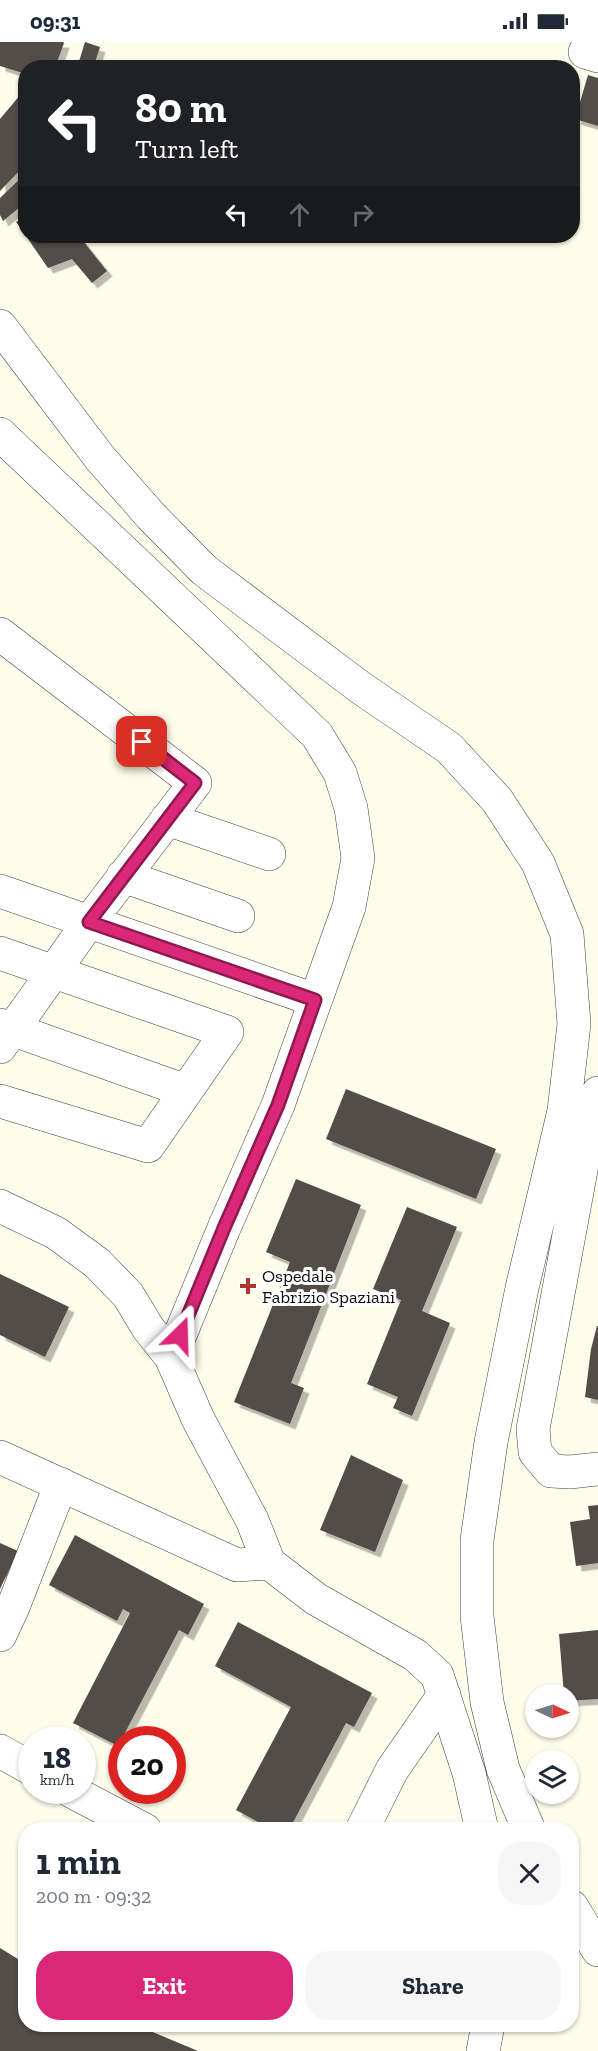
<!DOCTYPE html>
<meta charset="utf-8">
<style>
body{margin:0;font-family:"Zilla Slab",serif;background:#f6f6f7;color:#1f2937;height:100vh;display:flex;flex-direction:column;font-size:22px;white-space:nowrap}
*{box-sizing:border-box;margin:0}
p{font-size:20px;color:#747a83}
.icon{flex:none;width:33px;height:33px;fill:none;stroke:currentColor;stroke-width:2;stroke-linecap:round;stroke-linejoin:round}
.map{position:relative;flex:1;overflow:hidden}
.details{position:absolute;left:18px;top:1780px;width:561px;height:210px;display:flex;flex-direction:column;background:#fff;border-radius:24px;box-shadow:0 2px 4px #0004}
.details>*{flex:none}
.top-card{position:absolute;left:18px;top:18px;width:562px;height:183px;border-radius:24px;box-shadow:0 2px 4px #0004;background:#202124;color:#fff;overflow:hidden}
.needle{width:39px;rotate:94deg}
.buttons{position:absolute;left:525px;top:1642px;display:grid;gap:12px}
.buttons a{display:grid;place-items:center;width:54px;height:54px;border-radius:50%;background:#fff;box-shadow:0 2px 4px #0004;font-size:30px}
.speed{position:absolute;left:18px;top:1684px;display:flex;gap:12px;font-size:30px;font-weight:700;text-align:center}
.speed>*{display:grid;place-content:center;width:78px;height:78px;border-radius:50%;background:#fff;box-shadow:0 2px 4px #0004;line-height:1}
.speed small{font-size:15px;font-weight:400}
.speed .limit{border:9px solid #d22;background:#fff;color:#111}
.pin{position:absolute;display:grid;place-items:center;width:51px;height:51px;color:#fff;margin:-26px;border-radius:12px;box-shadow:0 3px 9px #0006}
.me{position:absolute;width:66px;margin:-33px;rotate:22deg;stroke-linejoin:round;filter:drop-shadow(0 0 4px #0008)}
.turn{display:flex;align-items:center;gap:21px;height:126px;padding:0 18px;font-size:27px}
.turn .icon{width:78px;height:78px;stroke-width:2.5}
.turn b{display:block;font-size:42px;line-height:51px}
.lanes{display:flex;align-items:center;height:57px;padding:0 18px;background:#0003;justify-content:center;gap:30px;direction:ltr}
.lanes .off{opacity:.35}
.round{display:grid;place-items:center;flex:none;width:63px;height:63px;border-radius:24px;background:#f6f6f7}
.head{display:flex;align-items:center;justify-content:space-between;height:102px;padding:0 18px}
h1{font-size:36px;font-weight:800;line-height:45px}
.cta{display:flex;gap:12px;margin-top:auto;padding:12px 18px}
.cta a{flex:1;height:69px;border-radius:24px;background:#db2777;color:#fff;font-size:24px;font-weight:800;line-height:69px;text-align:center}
.cta a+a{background:#f6f6f7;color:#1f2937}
.status{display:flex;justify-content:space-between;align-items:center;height:42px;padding:0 30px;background:#fff;direction:ltr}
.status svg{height:16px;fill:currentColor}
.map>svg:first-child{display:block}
.building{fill:#534d48;filter:url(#shadow)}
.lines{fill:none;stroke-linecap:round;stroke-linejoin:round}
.minor-casing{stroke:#3e3e3e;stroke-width:34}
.minor{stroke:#fff;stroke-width:33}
.route-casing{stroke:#8e194d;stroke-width:15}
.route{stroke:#db2777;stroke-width:10}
.poi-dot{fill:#b2352c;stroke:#fff;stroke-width:2}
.labels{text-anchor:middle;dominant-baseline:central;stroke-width:6;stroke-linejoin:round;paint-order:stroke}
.poi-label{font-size:18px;fill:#0b0b0b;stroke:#fff;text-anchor:start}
</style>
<div class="status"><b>09:31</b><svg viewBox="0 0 49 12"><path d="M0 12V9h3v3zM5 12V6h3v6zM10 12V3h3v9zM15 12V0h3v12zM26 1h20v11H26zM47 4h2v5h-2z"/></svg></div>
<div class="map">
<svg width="598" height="2009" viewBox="0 0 598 2009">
<defs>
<filter id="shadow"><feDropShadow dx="5.5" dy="5.5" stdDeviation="0" flood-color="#0004"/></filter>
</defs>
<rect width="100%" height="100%" fill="#fefcea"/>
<path class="building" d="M0,0H63L64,1L55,26H26V32L0,24Z
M85,0L100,5L93,26H77Z
M588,33L598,36V84L575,77Z
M26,46V122L0,149V77Z
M26,131V160L3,179L0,173V156Z
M26,174V193L16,180Z
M26,194H79L107,229L92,241L72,217L48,226Z
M346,1047L496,1107L476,1157L326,1097Z
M296,1137L361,1163L291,1341L304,1346L290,1382L234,1360L290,1220L266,1210Z
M407,1165L457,1185L422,1269L450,1281L412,1374L393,1366L398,1355L367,1342L401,1258L373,1247Z
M0,1232L69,1265L45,1315L0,1293Z
M597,1284H598V1358L585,1355L591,1307Z
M351,1413L403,1438L375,1510L320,1488Z
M598,1463V1521L576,1524L570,1480L590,1477L588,1464Z
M75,1493L204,1562L188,1593L179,1588L118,1704L73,1681L130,1571L123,1567L117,1579L49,1543Z
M0,1501L18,1509L0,1547Z
M238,1580L372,1651L354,1685L346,1681L289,1788H273L236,1768L291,1665L215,1624Z
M598,1588V1657L568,1659V1653H564L559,1592Z
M0,1906L26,1922V1983H136L198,2009H0Z"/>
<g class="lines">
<g class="minor-casing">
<path id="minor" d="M585,10L598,14
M0,284L100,416L151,474L204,528L361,646L449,706L497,758L538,821L567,892L574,982L564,1069L522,1246L491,1400L477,1498V1574L487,1660L503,1727L529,1788
M0,392L317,693L340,731L351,766L358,816L349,865L278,1063L224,1186L171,1315
M0,592L195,741L89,880L0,1005
M167,777L269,812
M123,834L238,874
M0,849L315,958
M0,911L227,990L148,1104L0,1059
M0,983L186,1049
M598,1051L594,1058L533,1387L535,1410L551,1429L570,1430L598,1427
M0,1164L56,1191L97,1221L128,1253L148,1286L171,1315L198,1377L252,1478L269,1521L316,1557L415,1613L437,1633L469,1731L482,1788
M0,1415L237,1523L269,1521
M0,1593L13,1565L61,1442
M0,1709L32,1727
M71,1749L145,1788
M362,1788L392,1728L444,1653
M572,1865L598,1908
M483,2009L488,1983"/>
</g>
<use href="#minor" class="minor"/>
</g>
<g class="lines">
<g class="route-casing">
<path id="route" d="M142,700L195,741L89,880L315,958L278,1063L224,1186L180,1293"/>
</g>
<use href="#route" class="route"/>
</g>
<path class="poi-dot" d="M245 1235h6v6h6v6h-6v6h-6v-6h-6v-6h6z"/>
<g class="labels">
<g class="poi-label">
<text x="262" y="1234">Ospedale<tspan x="262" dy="21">Fabrizio Spaziani</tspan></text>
</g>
</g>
</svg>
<div class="buttons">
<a><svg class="needle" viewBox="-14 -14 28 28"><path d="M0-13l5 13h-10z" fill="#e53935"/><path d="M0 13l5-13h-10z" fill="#747a83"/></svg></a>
<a><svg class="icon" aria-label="layers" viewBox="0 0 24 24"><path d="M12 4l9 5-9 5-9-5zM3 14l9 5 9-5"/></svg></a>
</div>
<div class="speed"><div>18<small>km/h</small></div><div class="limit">20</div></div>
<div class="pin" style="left:142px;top:700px;background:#d93025"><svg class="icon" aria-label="arrive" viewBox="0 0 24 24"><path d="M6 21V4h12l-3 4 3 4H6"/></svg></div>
<svg class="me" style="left:180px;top:1293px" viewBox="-20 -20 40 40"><path d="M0-17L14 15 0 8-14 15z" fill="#db2777" stroke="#fff" stroke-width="4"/></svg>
<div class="top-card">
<div class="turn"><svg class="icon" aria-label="left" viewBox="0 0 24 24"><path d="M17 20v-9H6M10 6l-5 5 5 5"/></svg><div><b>80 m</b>Turn left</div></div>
<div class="lanes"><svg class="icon" aria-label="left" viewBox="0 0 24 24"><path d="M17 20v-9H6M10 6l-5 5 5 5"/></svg><svg class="icon off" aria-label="ahead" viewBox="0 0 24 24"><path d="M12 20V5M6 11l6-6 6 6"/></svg><svg class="icon off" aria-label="right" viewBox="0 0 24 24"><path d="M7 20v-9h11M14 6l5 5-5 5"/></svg></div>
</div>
<section class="details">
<div class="head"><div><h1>1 min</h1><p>200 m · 09:32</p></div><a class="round"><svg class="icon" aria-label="close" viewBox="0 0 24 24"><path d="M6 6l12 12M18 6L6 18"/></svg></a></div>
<div class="cta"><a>Exit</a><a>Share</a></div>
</section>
</div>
